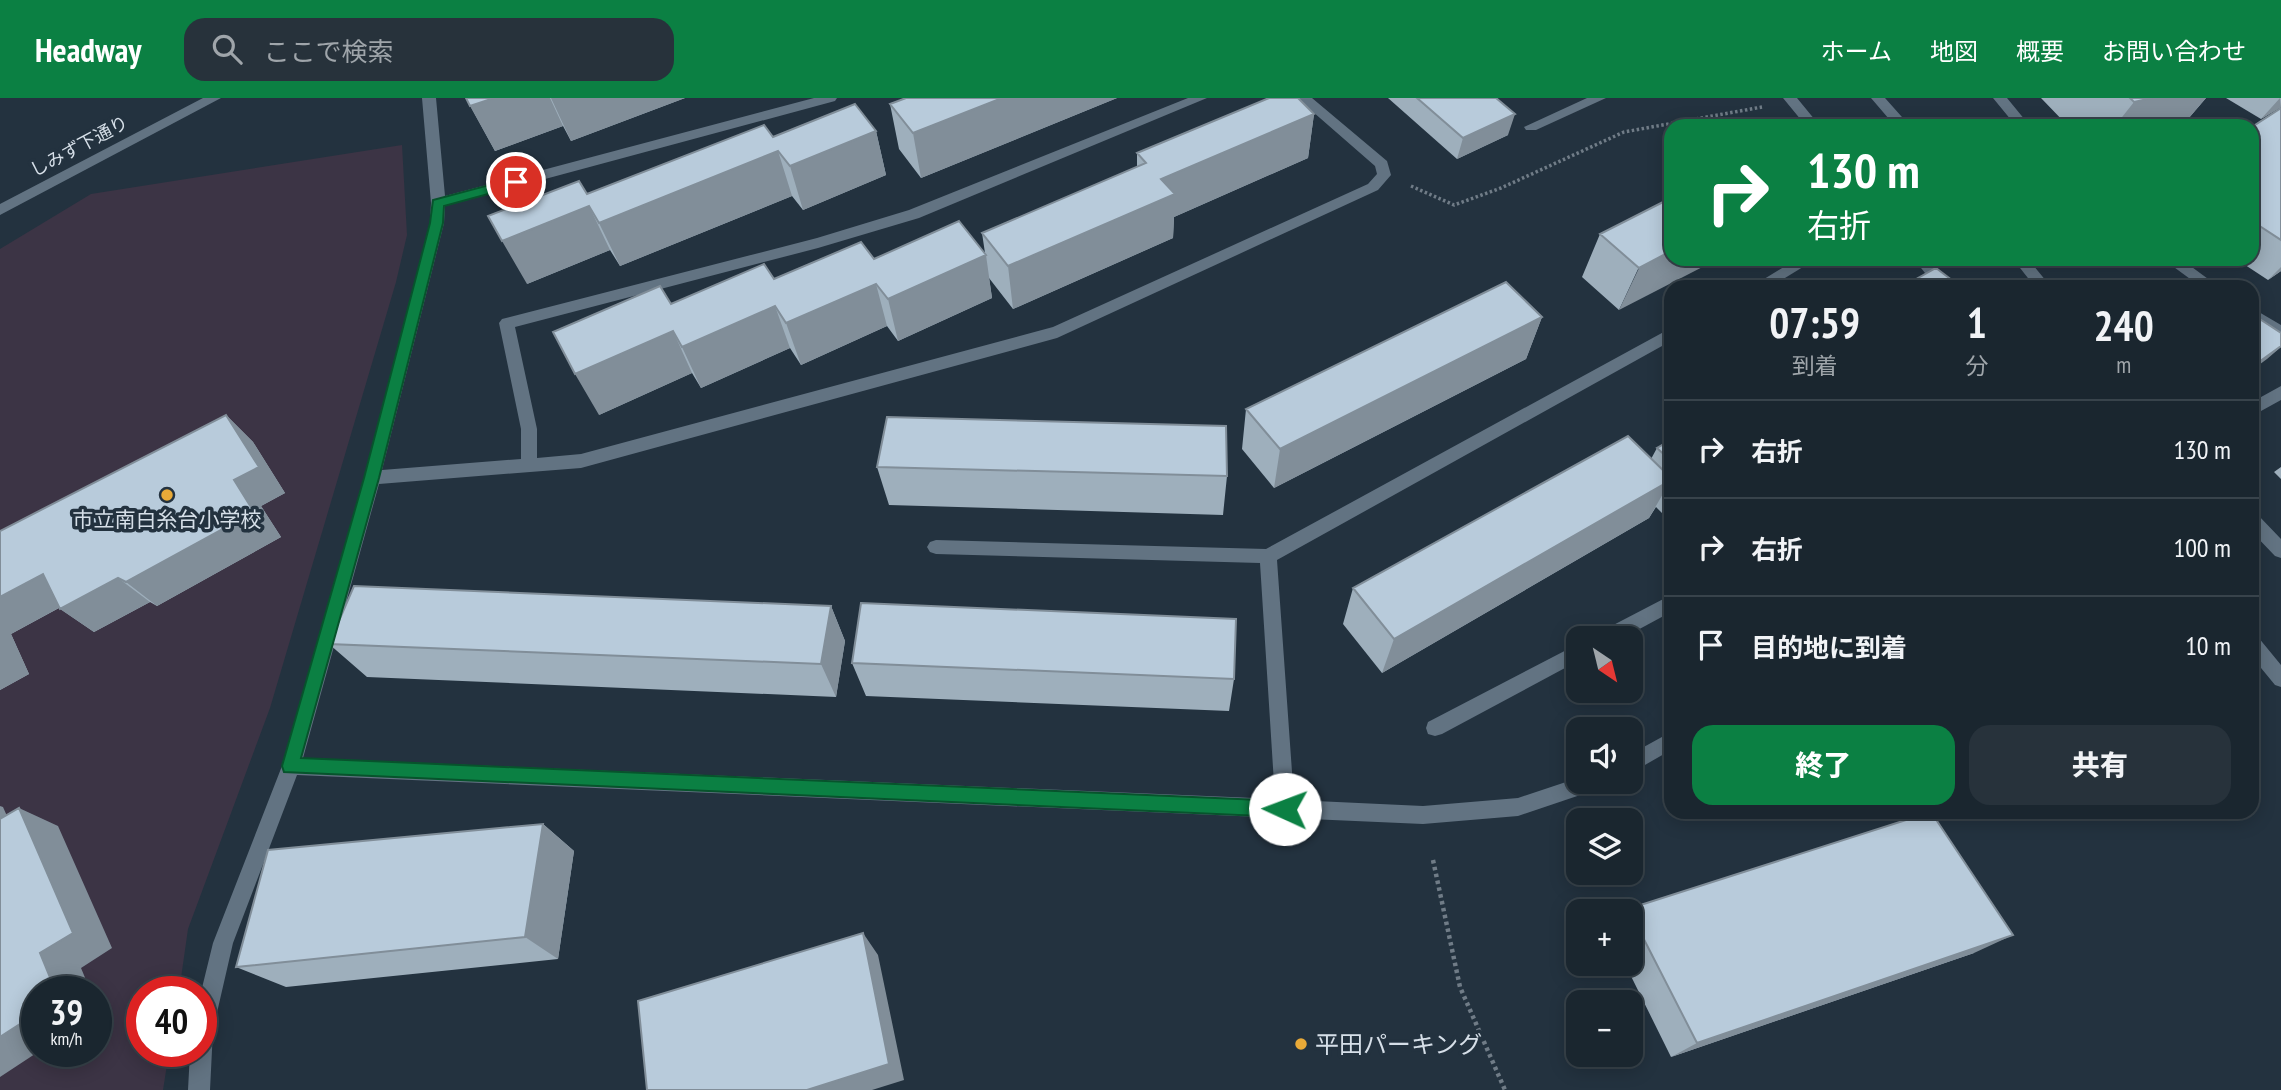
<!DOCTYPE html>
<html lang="ja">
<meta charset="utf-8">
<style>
body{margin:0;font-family:"PT Sans Narrow","Noto Sans JP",sans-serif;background:#27323b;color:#f1f3f6;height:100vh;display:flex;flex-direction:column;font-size:26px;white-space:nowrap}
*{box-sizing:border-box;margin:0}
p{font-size:23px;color:#9fa5aa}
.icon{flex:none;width:38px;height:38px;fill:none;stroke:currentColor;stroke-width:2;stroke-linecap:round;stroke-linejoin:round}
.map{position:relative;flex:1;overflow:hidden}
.drawer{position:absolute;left:1664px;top:182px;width:595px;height:539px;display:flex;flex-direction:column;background:#1a262f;border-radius:21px;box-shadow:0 4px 18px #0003,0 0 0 2px #38434b}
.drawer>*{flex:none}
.banner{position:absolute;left:1664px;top:21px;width:595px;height:147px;border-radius:21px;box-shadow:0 4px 18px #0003,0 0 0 2px #38434b;background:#0b8043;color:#fff;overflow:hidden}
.needle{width:46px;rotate:145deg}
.tools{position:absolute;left:1566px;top:528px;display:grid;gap:14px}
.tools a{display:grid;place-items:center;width:77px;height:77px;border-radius:14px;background:#1a262f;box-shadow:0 4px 18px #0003,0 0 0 2px #38434b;font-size:35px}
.speed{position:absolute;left:21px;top:878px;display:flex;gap:14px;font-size:35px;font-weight:700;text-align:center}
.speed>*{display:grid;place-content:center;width:91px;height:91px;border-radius:50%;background:#1a262f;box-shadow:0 4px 18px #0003,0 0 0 2px #38434b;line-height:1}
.speed small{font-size:18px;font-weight:400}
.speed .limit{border:10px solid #d22;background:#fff;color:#111}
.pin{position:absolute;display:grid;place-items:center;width:60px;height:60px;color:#fff;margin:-30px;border:4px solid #fff;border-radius:50%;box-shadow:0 2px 7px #0007}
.me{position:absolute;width:77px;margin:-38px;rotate:272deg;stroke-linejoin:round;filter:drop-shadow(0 0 5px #0008)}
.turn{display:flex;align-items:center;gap:24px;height:147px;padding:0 28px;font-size:32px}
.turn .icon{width:91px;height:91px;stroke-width:2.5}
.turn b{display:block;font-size:49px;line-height:60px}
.eta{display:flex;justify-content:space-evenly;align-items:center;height:119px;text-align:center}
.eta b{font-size:42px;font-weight:800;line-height:49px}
.action{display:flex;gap:14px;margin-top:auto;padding:14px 28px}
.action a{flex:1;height:80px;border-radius:21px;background:#0b8043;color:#fff;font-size:28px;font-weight:800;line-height:80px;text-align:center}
.action a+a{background:#27323b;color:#f1f3f6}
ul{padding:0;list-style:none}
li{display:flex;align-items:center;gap:21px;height:98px;padding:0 28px;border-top:2px solid #38434b}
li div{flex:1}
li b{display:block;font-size:26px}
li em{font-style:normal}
header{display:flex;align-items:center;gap:42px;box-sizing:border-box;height:98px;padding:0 35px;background:#0b8043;color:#fff}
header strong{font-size:33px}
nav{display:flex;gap:38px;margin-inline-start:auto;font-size:24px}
.search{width:490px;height:63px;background:#27323b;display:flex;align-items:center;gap:18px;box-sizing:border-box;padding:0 24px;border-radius:21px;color:#9fa5aa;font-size:26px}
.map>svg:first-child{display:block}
.commercial{fill:#3c3445;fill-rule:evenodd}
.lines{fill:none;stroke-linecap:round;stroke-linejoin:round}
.path-far1{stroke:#707c87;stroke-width:3.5;stroke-dasharray:2.5 2.5;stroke-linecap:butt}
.path{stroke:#707c87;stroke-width:4.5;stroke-dasharray:3.5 3.5;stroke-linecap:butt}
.minor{fill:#627382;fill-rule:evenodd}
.wall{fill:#9eafbc}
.shaded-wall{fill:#818e99}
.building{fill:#b8cbdb;stroke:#818e99;stroke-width:2}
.route{fill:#0b8043;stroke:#07532c;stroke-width:2}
.poi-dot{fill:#e9aa38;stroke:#23323f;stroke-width:2.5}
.labels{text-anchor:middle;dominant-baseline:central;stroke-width:7;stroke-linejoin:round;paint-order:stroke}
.far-street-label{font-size:18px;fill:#d6dfe8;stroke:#23323f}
.poi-label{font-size:21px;fill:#d6dfe8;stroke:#23323f}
.near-poi-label{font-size:24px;fill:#d6dfe8;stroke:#23323f;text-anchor:start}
</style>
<header>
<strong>Headway</strong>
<div class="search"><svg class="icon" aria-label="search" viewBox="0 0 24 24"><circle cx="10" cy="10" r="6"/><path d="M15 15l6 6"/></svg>ここで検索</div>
<nav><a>ホーム</a><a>地図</a><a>概要</a><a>お問い合わせ</a></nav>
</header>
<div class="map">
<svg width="2281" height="992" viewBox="0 0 2281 992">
<rect width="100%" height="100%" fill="#23323f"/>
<path class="commercial" d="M402,47L407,137L396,184L270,610L188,831L179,894H142V954H169L163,992H0V151L91,96ZM37,894H96V954H37Z"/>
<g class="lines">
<path class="path-far1" d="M1411,88L1454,107L1501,90L1624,34L1762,9"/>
<path class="path" d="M1433,762L1460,889L1505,992"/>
<path class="minor" d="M203,0H221L0,117V106Z
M422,0H436L445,98L814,0H837L835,3L445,108L444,125L382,372L521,361V331L499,225L502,221L817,140L909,112L1188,0H1207L919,120L818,150L515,229L537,331V360L581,356L1053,229L1368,86L1377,76L1375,68L1297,0H1312L1387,63L1391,77L1378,92L1057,240L581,370L379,386L303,660L1275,701L1260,465L936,456L930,454L927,449L930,444L936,442L1266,451L1671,230V243L1277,462L1294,702L1423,708L1518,700L1578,680V684H1603L1601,690L1518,718L1423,726L297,677L233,845L213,932L210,992H188L190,954H201V894L213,845L282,668L364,380L430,125L431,105Z
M1587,0H1606L1536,32H1526L1524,29Z
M1783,0H1797L1820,28H1806Z
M1871,0H1885L1910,28H1895Z
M1993,0H2007L2030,28H2016Z
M1797,161H1816L1770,189H1751Z
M1914,161H1929L1951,189H1936Z
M2013,161H2028L2051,189H2035Z
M2163,161H2181L2219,189H2201Z
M2252,210L2281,227V241L2252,224Z
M2281,288V302L2252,318V304Z
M2252,415L2258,417L2281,441V460L2275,458L2252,434Z
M1671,497V514L1621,541H1595L1598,535Z
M2252,537L2258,539L2281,567V589L2275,587L2252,559Z
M1578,546V563L1442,636L1435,638L1428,636L1426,630L1428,624Z
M1671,634V652L1631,675V656Z"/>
</g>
<path class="wall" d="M466,0H685L571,43L563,28L495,53Z
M906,0H1117L921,80L899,51L890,6Z
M1388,0H1496L1508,37L1457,61Z
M2041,0H2206L2182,28H2068Z
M2226,0H2281V9L2261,21Z
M2281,10V173L2268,182L2236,161H2252V29Z
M1314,16L1308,60L1174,119L1173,140L1013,211L989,180L992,200L898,243L887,228L801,267L790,250L701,290L692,275L599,317L671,206L774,181L874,161L985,155L982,135L1137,69V55Z
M876,33L886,77L803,112L792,98L620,168L610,152L527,186L587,96L773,39Z
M1671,100L1619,212L1582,179L1600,136Z
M1542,219L1526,261L1274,390L1242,351L1246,311Z
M226,317L253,344L285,395L261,408L281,439L157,508L150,504L94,534L59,510L11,536L29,576L0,592V433Z
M1671,342V424L1656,409L1649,420L1382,575L1343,526L1353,490L1651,361L1657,350Z
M877,369L1227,378L1223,417L889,407Z
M2281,369V381L2274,374Z
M831,508L845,543L836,599L367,579L329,546Z
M852,565L1234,581L1229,613L866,598Z
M1834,714H1854L1841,722Z
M543,726L574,753L558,861L286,889L236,869Z
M1628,811L1974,855L1671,959L1625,866H1631V814H1625Z"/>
<path class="shaded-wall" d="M494,0H550L563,28L495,53L470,8Z
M551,0H685L571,43Z
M1002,0H1117L921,80L913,35Z
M2152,0H2206L2182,28H2115L2134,4Z
M2280,0L2281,9L2261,21Z
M1314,16L1308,60L1174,119L1173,140L1013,211L1008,168L1161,81Z
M1515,16L1508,37L1457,61L1463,40Z
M876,33L886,77L803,112L790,68Z
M778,53L792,98L620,168L599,125Z
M589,108L610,152L527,186L502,143Z
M1671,153V161H1718L1619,212L1639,170Z
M986,157L992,200L898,243L888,201Z
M2281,169V173L2268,182Z
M876,186L887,228L801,267L786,225Z
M775,208L790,250L701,290L682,249Z
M1542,219L1526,261L1274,390L1280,351Z
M673,233L692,275L599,317L575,276Z
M2281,248V249L2267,261L2252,272V269Z
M226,317L253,344L285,395L261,408L281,439L157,508L126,484L234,382Z
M1671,382L1649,420L1382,575L1394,541Z
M43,476L77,500L11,536L29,576L0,592V499Z
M118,480L150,504L94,534L60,511Z
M831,508L845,543L836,599L821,566Z
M0,708L3,709L21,750L0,741Z
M19,710L58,728L112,850L81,870L91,894H56L40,855Z
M543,726L574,753L558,861L525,839Z
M863,835L878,857L904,982L872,992H807Z
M2013,837L1974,855L1671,959L1697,945Z
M37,915V954H38L0,979V939Z"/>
<path class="building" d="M466,0H494L470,8Z
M906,0H1002L913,35L890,6Z
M1269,0H1298L1314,16L1161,81L1175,96L1008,168L982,135L1146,65L1137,55Z
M1417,0H1496L1515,16L1463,40Z
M2130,0H2152L2134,4Z
M855,6L876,33L790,68L778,53L599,125L589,108L502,143L488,118L579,83L587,96L764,27L773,39Z
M2281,10V142L2252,123V29Z
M1671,100V153L1639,170L1600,136Z
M959,123L986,157L888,201L876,186L786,225L775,208L682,249L673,233L575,276L553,234L660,188L671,206L764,166L774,181L861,144L874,161Z
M1936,170L1961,189H1902Z
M1506,184L1542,219L1280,351L1246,311Z
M2252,216L2281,235V248L2252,269Z
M226,317L259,369L234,382L254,414L126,484L118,480L60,511L43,476L0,499V433Z
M887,319L1226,328L1227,378L877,369Z
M1628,338L1671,380V382L1394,541L1353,490Z
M1671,342V363L1657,350Z
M354,488L831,508L821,566L329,546Z
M861,505L1236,521L1234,581L852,565Z
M19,710L73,835L40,855L56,894H37V915L0,939V721Z
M1931,714L2013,837L1697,945L1631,816V814L1628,811Z
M543,726L525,839L236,869L268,752Z
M863,835L889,966L807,992H647L638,903Z"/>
<path class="route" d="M516,80L523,84L521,87L444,108L443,125L379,380L301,660L1285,703L1291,705L1294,711L1291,717L1285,719L284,674L282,668L364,380L430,125L433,102Z"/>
<g class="poi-dot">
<circle cx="167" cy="397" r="7"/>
<circle cx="1301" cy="946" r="7"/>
</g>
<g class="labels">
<g class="far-street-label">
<text transform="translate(79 48) rotate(-28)">しみず下通り</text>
</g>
<g class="poi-label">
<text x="167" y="421">市立南白糸台小学校</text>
</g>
<g class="near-poi-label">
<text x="1315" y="946">平田パーキング</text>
</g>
</g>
</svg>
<div class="tools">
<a><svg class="needle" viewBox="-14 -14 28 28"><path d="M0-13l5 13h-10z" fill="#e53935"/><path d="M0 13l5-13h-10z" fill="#9fa5aa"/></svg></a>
<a><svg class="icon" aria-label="sound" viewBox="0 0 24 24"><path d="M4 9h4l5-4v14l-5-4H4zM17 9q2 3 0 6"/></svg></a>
<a><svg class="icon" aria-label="layers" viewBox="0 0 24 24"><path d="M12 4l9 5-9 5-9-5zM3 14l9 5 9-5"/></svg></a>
<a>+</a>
<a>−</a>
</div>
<div class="speed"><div>39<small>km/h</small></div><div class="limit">40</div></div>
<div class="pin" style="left:516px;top:84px;background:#d93025"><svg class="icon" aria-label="arrive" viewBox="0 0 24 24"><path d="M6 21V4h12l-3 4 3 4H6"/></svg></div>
<svg class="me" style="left:1285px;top:711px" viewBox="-20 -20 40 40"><circle r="19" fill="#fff"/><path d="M0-13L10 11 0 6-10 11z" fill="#0b8043"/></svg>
<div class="banner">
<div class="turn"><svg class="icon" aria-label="right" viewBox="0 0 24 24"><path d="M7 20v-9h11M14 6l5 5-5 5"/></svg><div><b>130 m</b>右折</div></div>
</div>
<section class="drawer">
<div class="eta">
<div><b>07:59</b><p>到着</p></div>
<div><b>1</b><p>分</p></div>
<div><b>240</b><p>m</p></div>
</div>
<ul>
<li><svg class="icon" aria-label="right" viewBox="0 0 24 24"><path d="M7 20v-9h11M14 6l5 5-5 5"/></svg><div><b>右折</b></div><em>130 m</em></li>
<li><svg class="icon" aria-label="right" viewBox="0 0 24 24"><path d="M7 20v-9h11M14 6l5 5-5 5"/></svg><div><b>右折</b></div><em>100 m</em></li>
<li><svg class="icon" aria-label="arrive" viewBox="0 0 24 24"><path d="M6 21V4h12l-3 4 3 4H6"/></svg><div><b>目的地に到着</b></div><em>10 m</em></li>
</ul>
<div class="action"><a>終了</a><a>共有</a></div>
</section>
</div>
